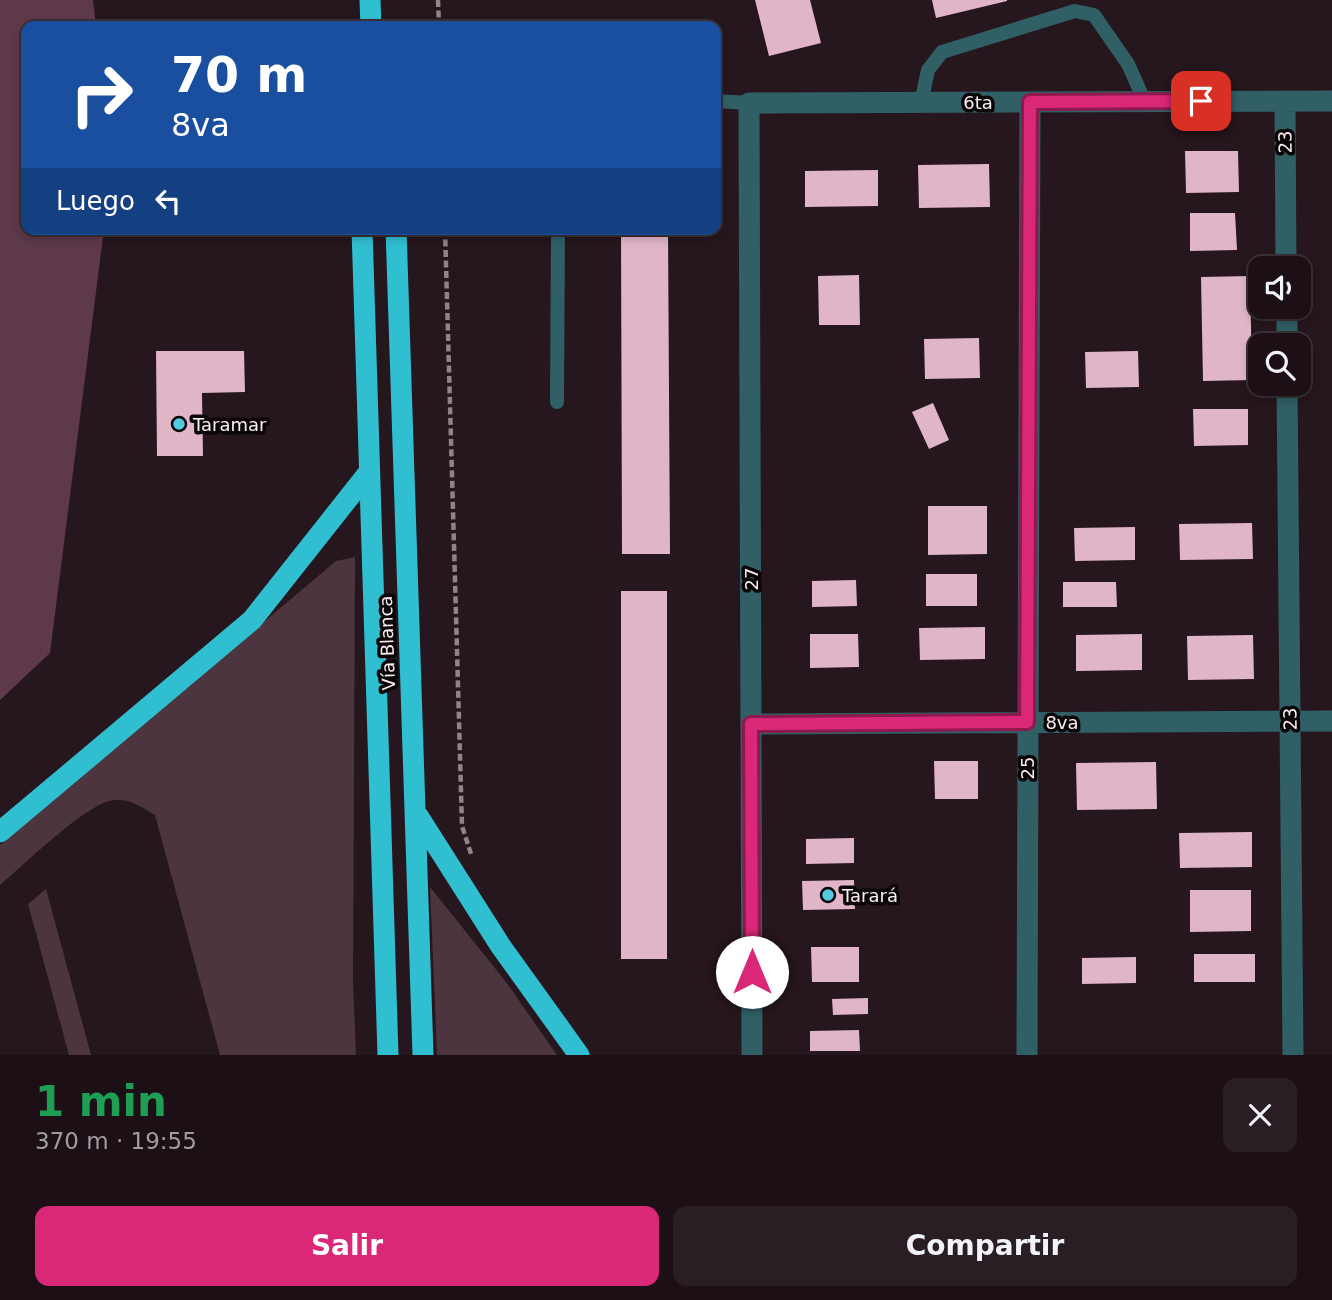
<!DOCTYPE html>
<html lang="es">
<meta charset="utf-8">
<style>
body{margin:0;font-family:"DejaVu Sans",sans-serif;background:#291e23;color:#f1f3f6;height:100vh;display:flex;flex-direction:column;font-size:26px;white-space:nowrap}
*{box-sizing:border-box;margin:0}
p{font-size:23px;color:#a09da1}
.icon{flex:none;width:38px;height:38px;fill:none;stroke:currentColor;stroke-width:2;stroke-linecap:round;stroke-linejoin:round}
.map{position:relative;height:1055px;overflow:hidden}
.panel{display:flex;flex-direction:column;background:#1c1016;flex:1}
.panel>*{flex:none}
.hud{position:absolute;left:21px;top:21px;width:700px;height:214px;border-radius:14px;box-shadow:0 4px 10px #0003,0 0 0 2px #3a3035;background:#1a4fa0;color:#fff;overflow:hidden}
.buttons{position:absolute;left:1248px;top:256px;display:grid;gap:14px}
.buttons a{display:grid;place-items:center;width:63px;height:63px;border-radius:14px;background:#1c1016;box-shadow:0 4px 10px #0003,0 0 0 2px #3a3035;font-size:35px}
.pin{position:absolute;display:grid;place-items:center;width:60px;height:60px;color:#fff;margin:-30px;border-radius:14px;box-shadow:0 4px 10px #0006}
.me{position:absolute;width:77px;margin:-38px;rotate:0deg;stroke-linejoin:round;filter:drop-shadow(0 0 5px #0008)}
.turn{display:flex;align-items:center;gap:24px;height:147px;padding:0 35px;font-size:32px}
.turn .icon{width:91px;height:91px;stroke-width:2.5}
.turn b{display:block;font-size:49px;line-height:60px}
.then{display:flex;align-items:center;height:66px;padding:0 35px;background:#0003;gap:14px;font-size:26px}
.round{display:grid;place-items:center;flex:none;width:74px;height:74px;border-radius:14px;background:#291e23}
.head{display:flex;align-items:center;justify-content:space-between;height:119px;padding:0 35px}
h1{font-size:42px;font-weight:800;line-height:52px;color:#1e9e55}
.primary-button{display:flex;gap:14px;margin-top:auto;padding:14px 35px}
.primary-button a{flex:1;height:80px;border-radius:14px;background:#db2777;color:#fff;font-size:28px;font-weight:800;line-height:80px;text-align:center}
.primary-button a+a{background:#291e23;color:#f1f3f6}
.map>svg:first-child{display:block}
.green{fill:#4d3540}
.forest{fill:#5d394a}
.building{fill:#e1b5c8}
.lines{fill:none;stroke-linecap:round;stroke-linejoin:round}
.path{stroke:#918389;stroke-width:4.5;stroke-dasharray:7 3.5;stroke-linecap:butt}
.lane{stroke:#305f66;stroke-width:14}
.street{stroke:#305f66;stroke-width:21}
.highway{stroke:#30bed1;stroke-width:21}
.route-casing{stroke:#8e194d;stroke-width:18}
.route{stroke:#db2777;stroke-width:12}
.poi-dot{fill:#53cbdc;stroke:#0a0507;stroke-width:2.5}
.labels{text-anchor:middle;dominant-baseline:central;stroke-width:7;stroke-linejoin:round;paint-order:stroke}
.street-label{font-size:18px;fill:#faeef3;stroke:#0a0507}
.poi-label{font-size:18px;fill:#faeef3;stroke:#0a0507;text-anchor:start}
</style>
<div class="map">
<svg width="1332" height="1055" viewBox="0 0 1332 1055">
<rect width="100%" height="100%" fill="#26161d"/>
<path class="green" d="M355,557L353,981L356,1055H220L155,815C141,807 127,796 109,801C81,809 25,864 0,885V845L336,561Z
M430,887L506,982L557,1055H437Z
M46,889L91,1055H69L28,904Z"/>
<path class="forest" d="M0,0H93L96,26H26V229H104L50,653L0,700Z"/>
<path class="building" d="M755,0H810L821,43L769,56Z
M932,0H1007V1L936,18Z
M1185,151H1238L1239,192L1186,193Z
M989,164L990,207L919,208L918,165Z
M878,170V206L805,207V171Z
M1190,213H1235L1237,250L1190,251Z
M621,229H668L670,554H622Z
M859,275L860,325H819L818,276Z
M1250,276L1252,380L1203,381L1201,277Z
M979,338L980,378L925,379L924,339Z
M156,351H244L245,392L202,393L203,456H157Z
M1138,351L1139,387L1086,388L1085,352Z
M933,403L949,440L929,449L912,412Z
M1193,409H1248V445L1194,446Z
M928,506H987V554L928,555Z
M1252,523L1253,559L1180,560L1179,524Z
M1135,527V560L1075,561L1074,528Z
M926,574H977V606H926Z
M856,580L857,606L812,607V581Z
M1063,582H1116L1117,607H1063Z
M621,591H667V959H621Z
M985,627V659L920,660L919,628Z
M810,634H858L859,667L810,668Z
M1142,634V670L1076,671V635Z
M1253,635L1254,679L1188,680L1187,636Z
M934,761H978V799H935Z
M1156,762L1157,809L1077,810L1076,763Z
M1252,832V867L1180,868L1179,833Z
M854,838V863L806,864V839Z
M854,880L855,909L803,910L802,881Z
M1190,890H1251V931L1190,932Z
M811,947H859V982H812Z
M1194,954H1255V982H1194Z
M1136,957V983L1082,984V958Z
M868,998V1014L833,1015L832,999Z
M859,1030L860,1051H810V1031Z"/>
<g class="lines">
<path class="path" d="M438,0L439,26
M445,229L462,826L472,857"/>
<path class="lane" d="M716,101L749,103
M921,103L928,70L942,52L1075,11L1094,15L1128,64L1145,102
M557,402L558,229"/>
<path class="street" d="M1285,101L1286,268
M1287,306V345
M1287,383L1293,1055
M751,724L1332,721
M752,1055L749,103L1332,101
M1027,1055L1030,102"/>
<path class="highway" d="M370,0L371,26
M362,229L388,1055
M396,229L423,1055
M418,816L500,945L579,1055
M0,832L252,620L369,472"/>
</g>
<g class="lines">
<g class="route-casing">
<path id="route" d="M752,972L751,724L1027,722L1030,102L1201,101"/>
</g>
<use href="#route" class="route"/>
</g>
<g class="poi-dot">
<circle cx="179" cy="424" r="7"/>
<circle cx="828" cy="895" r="7"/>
</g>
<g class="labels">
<g class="street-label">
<text x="978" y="102">6ta</text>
<text transform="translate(1285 142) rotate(-91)">23</text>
<text transform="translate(751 579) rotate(-90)">27</text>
<text transform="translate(387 643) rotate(-92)">Vía Blanca</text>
<text transform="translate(1290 719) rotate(-91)">23</text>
<text x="1062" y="722">8va</text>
<text transform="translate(1027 768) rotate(-90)">25</text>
</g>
<g class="poi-label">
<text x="193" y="424">Taramar</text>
<text x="842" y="895">Tarará</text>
</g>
</g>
</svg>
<div class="buttons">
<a><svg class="icon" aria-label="sound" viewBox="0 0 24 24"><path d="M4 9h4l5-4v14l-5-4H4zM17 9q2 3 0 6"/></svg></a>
<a><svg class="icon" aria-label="search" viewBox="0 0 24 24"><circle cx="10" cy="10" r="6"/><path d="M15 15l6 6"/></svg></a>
</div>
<div class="pin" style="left:1201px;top:101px;background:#d93025"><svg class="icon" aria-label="arrive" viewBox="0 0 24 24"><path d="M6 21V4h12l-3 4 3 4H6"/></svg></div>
<svg class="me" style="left:752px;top:972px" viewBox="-20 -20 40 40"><circle r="19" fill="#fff"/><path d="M0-13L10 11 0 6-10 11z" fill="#db2777"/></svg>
<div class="hud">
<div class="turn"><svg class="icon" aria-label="right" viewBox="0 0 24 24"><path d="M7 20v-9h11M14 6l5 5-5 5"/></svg><div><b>70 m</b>8va</div></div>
<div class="then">Luego<svg class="icon" aria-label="left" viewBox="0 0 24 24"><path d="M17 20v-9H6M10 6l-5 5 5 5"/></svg></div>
</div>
</div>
<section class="panel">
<div class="head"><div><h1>1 min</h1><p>370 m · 19:55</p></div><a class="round"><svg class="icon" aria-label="close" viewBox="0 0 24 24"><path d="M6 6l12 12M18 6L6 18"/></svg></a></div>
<div class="primary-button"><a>Salir</a><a>Compartir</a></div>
</section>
